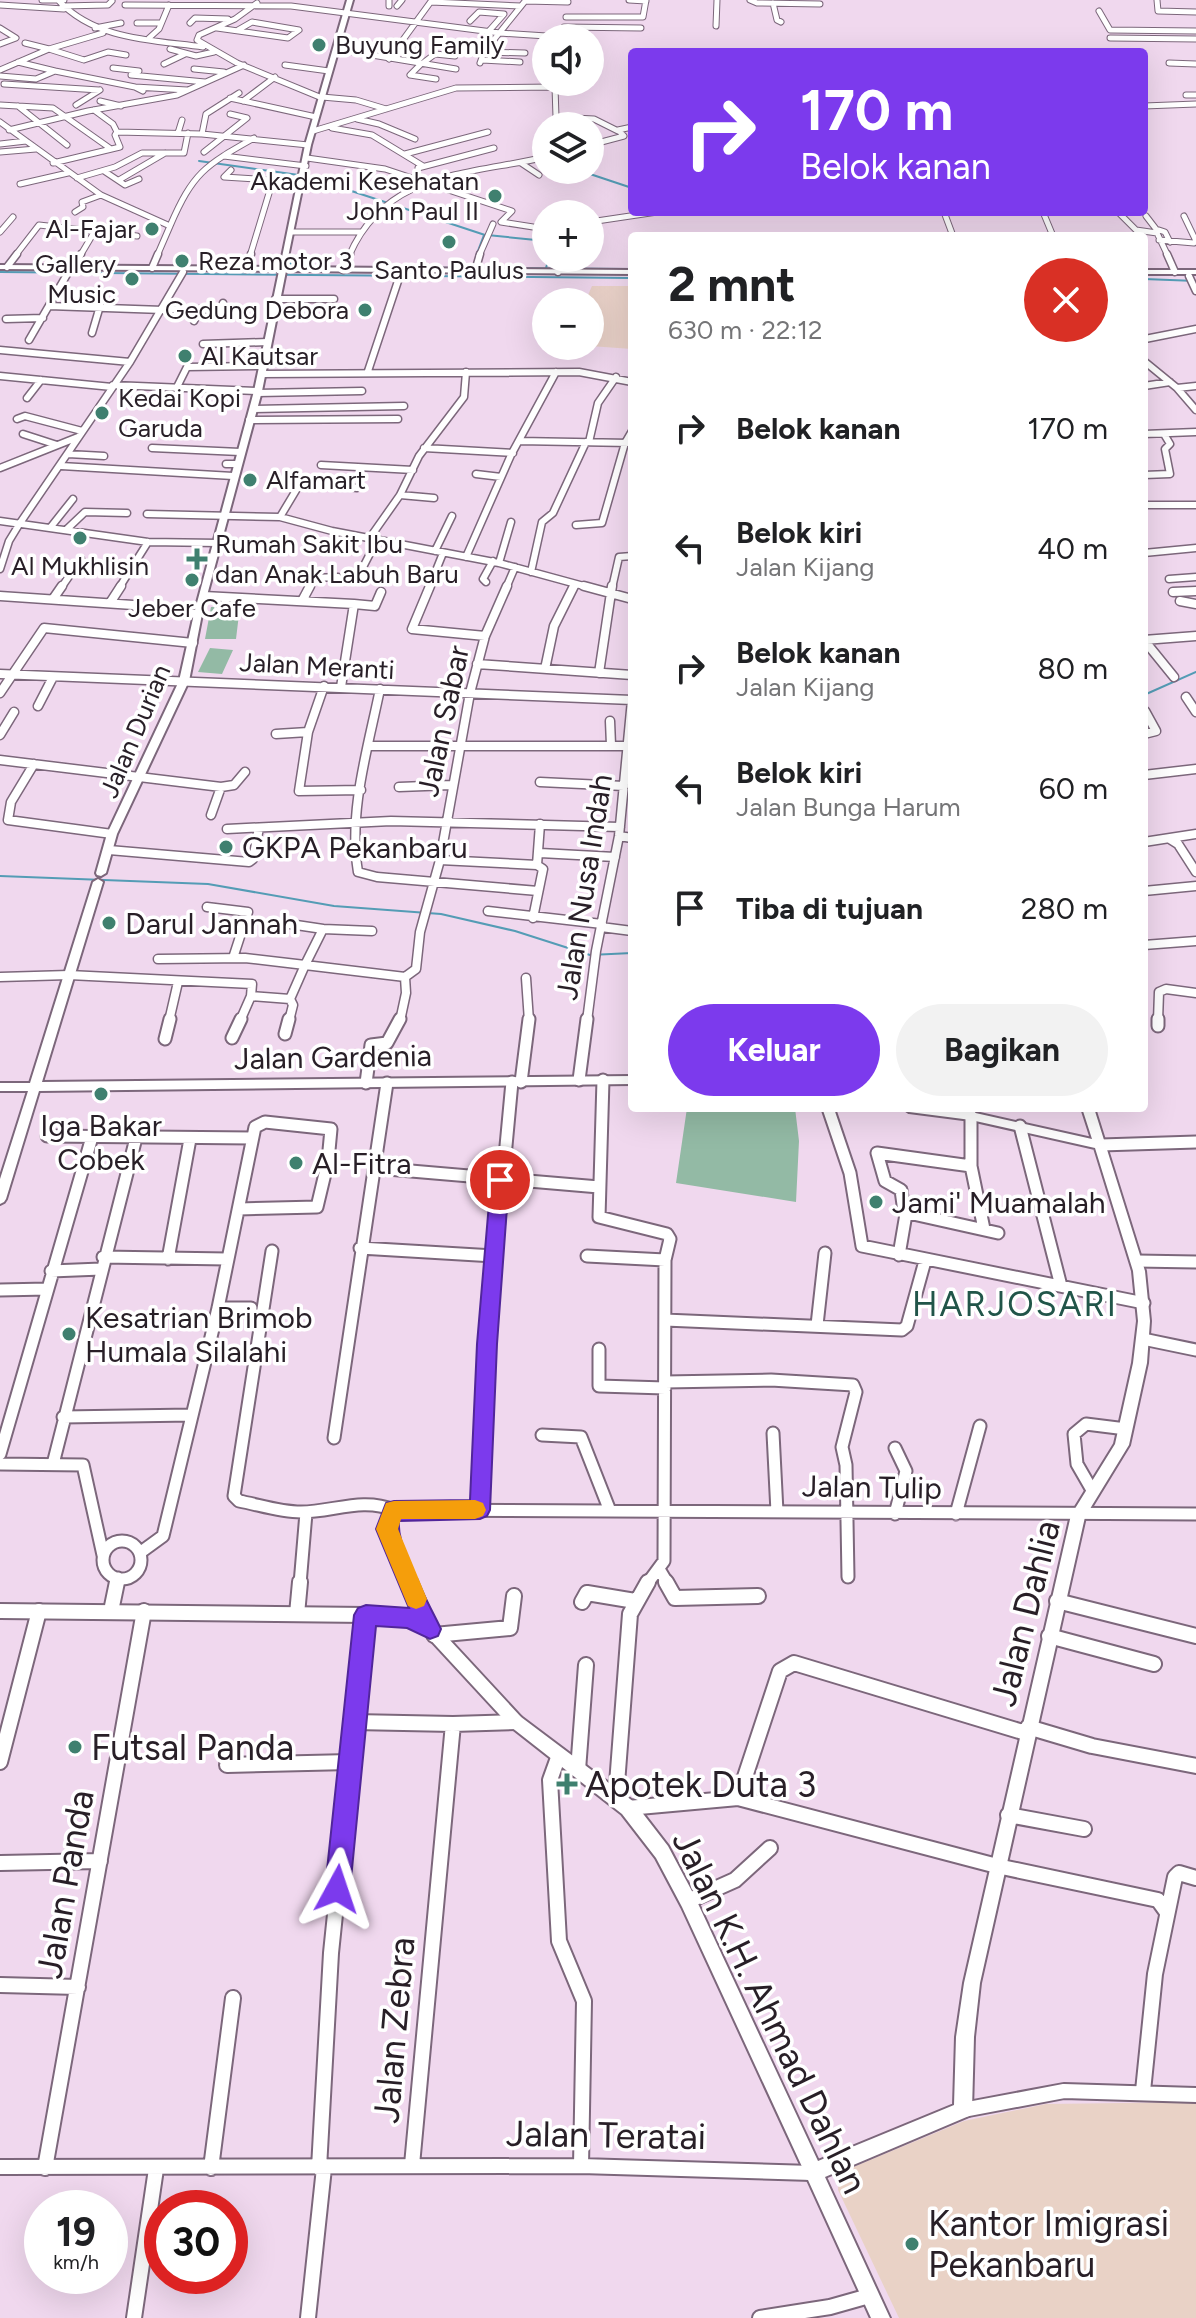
<!DOCTYPE html>
<html lang="id">
<meta charset="utf-8">
<style>
body{margin:0;font-family:Figtree,sans-serif;background:#f2f2f2;color:#202124;height:100vh;display:flex;flex-direction:column;font-size:30px;white-space:nowrap}
*{box-sizing:border-box;margin:0}
p{font-size:26px;color:#757577}
.icon{flex:none;width:44px;height:44px;fill:none;stroke:currentColor;stroke-width:2;stroke-linecap:round;stroke-linejoin:round}
.map{position:relative;flex:1;overflow:hidden}
.panel{position:absolute;left:628px;top:232px;width:520px;height:880px;display:flex;flex-direction:column;background:#fff;border-radius:8px;box-shadow:0 8px 32px #0002}
.panel>*{flex:none}
.guide{position:absolute;left:628px;top:48px;width:520px;height:168px;border-radius:8px;box-shadow:0 8px 32px #0002;background:#7c3aed;color:#fff;overflow:hidden}
.tools{position:absolute;left:532px;top:24px;display:grid;gap:16px}
.tools a{display:grid;place-items:center;width:72px;height:72px;border-radius:50%;background:#fff;box-shadow:0 8px 32px #0002;font-size:40px}
.speed{position:absolute;left:24px;top:2190px;display:flex;gap:16px;font-size:40px;font-weight:700;text-align:center}
.speed>*{display:grid;place-content:center;width:104px;height:104px;border-radius:50%;background:#fff;box-shadow:0 8px 32px #0002;line-height:1}
.speed small{font-size:20px;font-weight:400}
.speed .limit{border:12px solid #d22;background:#fff;color:#111}
.pin{position:absolute;display:grid;place-items:center;width:68px;height:68px;color:#fff;margin:-34px;border:4px solid #fff;border-radius:50%;box-shadow:0 2px 8px #0007}
.me{position:absolute;width:88px;margin:-44px;rotate:5deg;stroke-linejoin:round;filter:drop-shadow(0 0 6px #0008)}
.turn{display:flex;align-items:center;gap:28px;height:168px;padding:0 40px;font-size:36px}
.turn .icon{width:104px;height:104px;stroke-width:2.5}
.turn b{display:block;font-size:56px;line-height:68px}
.round{display:grid;place-items:center;flex:none;width:84px;height:84px;border-radius:42px;background:#f2f2f2}
.overview{display:flex;align-items:center;justify-content:space-between;height:136px;padding:0 40px}
h1{font-size:48px;font-weight:700;line-height:60px}
.button{display:flex;gap:16px;margin-top:auto;padding:16px 40px}
.button a{flex:1;height:92px;border-radius:48px;background:#7c3aed;color:#fff;font-size:32px;font-weight:700;line-height:92px;text-align:center}
.button a+a{background:#f2f2f2;color:#202124}
ul{padding:0;list-style:none}
li{display:flex;align-items:center;gap:24px;height:120px;padding:0 40px}
li div{flex:1}
li b{display:block;font-size:30px}
li em{font-style:normal}
.map>svg:first-child{display:block}
.commercial{fill:#e9d2c6}
.industrial{fill:#e9d1c8}
.green{fill:#93baa5}
.lines{fill:none;stroke-linecap:round;stroke-linejoin:round}
.stream{stroke:#549cb5;stroke-width:2}
.minor-far4-casing{stroke:#7c677b;stroke-width:7}
.minor-far3-casing{stroke:#7c677b;stroke-width:9}
.minor-far2-casing{stroke:#7c677b;stroke-width:11}
.minor-far1-casing{stroke:#7c677b;stroke-width:15}
.minor-casing{stroke:#7c677b;stroke-width:18}
.major-casing{stroke:#7c677b;stroke-width:4}
.minor-far4{stroke:#fff;stroke-width:5}
.minor-far3{stroke:#fff;stroke-width:6}
.minor-far2{stroke:#fff;stroke-width:8}
.minor-far1{stroke:#fff;stroke-width:11}
.minor{stroke:#fff;stroke-width:14}
.major{fill:#fff;fill-rule:evenodd}
.route{fill:#7c3aed;stroke:#51269a;stroke-width:2}
.slow{fill:#f59e0b}
.poi-dot{fill:#3f806f;stroke:#fff;stroke-width:3}
.labels{text-anchor:middle;dominant-baseline:central;stroke-width:7;stroke-linejoin:round;paint-order:stroke}
.far-poi-label{font-size:26px;fill:#281f27;stroke:#fff;text-anchor:start}
.far-street-label{font-size:26px;fill:#281f27;stroke:#fff}
.street-label{font-size:30px;fill:#281f27;stroke:#fff}
.poi-label{font-size:30px;fill:#281f27;stroke:#fff;text-anchor:start}
.quarter-label{font-size:34px;letter-spacing:2px;fill:#215549;stroke:#fff}
.near-street-label{font-size:36px;fill:#281f27;stroke:#fff}
.near-poi-label{font-size:36px;fill:#281f27;stroke:#fff;text-anchor:start}
</style>
<div class="map">
<svg width="1196" height="2318" viewBox="0 0 1196 2318">
<rect width="100%" height="100%" fill="#f0d8ee"/>
<path class="commercial" d="M1196,2102V2318H899L838,2190L839,2176L846,2170L964,2121L1046,2104Z"/>
<path class="industrial" d="M592,286H632V349L590,346V302H585Z"/>
<path class="green" d="M240,606L236,639H205L211,607Z
M210,648L233,650L222,674L198,672Z
M687,1108H795L799,1141L796,1202L676,1183Z"/>
<g class="lines">
<path class="stream" d="M199,161L306,176L485,235
M581,171L632,188
M487,235L546,241
M476,256L484,235
M290,263L295,267L632,269
M546,268L549,258
M1144,269H1196
M0,272L632,278
M1144,279L1196,281
M1144,695L1196,672
M0,876L208,884L334,906L441,914L515,931L590,955L632,953"/>
<g class="minor-far4-casing">
<path id="minor-far4" d="M42,0H64
M58,0C95,40 152,40 203,47
M389,0V6
M629,0L646,1
M750,0L757,3L820,4
M1157,0L1158,11L1196,12
M525,1L568,2
M431,2L521,6
M257,3L235,19L199,35L197,40L237,63L322,98
M773,3L777,20L781,22
M0,5L64,9
M125,5L291,6L500,33L562,37
M62,6L108,5L112,1
M397,6L402,0
M1099,11L1110,30L1196,31
M566,17H643L646,0
M470,21L479,12L504,14L489,31
M137,23H161
M190,23L195,18L228,19
M716,26L717,0
M564,27L641,28
M0,28L16,38L0,44
M95,28L121,23
M217,28L288,38L299,30L252,22L238,30
M149,38L159,29L169,5
M1110,38L1196,39
M25,43L49,49
M49,49L84,60L108,52L126,55
M170,49L196,56L214,52
M336,49L456,69
M484,52L525,53
M389,59L432,0
M482,60L520,62
M423,63L435,54L455,56
M480,63L484,52L526,0
M1169,63L1196,64
M164,64L185,54
M285,65L329,71
M420,65L410,75L436,79
M113,68L139,71
M194,69L224,72
M0,70L49,49L103,33
M55,71L135,87
M131,75L205,82
M0,76L36,79L55,71L18,62
M4,84L99,90
M143,91L135,87L187,90
M1186,95H1196
M322,97L356,100L386,109
M230,98L316,117
M100,101L121,106
M243,101L275,77
M0,105L53,108L111,149
M76,105L100,90
M18,106L67,145
M1144,106L1196,104
M94,110L113,124L117,132
M357,119L379,124L415,139
M0,122L101,195L170,226L157,256
M332,128L372,135L423,166
M9,130L88,111L177,95L244,65
M313,131L456,88L555,87L556,117L594,119L618,131
M178,133L182,120
M202,134L206,114L239,93
M0,144L26,141
M590,145L624,136L618,130L632,127
M0,152L36,149
M204,152L247,118L230,114
M405,154L488,132
M224,156L306,166
M307,158L385,169L512,211L501,222L546,229
M53,163L120,147L115,135L117,132L202,134L308,145
M521,163L539,175
M418,168L494,148
M231,170L224,177L302,182
M104,171L125,185L139,179
M77,178L115,167L142,153H184L188,133
M119,180L165,153
M20,184L68,173
M75,212L83,207L82,202L101,195
M944,212L953,236
M1043,212L1053,236
M1118,212L1136,230L1157,233L1168,256
M1146,216L1156,229L1165,232L1170,242
M590,222L657,212
M170,226C193,173 204,166 254,138
M0,232L13,217
M291,232H361
M1159,240L1194,243L1196,241L1184,216
M15,256L39,225L137,236
M80,256L96,229
M250,256L273,180
M349,256C385,171 468,175 546,157
M479,256L493,224"/>
</g>
<g class="minor-far3-casing">
<path id="minor-far3" d="M1167,254L1175,272
M7,267L17,254
M73,267L81,254
M152,268L158,254
M246,269L251,254
M343,270L350,254
M475,271L480,254
M558,272L561,258
M1189,276L1196,291
M275,299H334
M49,306L163,310
M163,309L220,310L223,303
M6,319L43,318
M194,321L200,309
M92,333L100,306
M1145,339L1196,329
M29,340L69,271
M203,344L268,342
M0,350L130,362
M1144,361L1177,388L1196,410
M368,371L400,275
M261,374L579,372L632,382
M0,376L112,387
M113,385L258,391
M1144,386L1170,382
M177,387L187,367L263,366
M1177,388L1196,386
M257,393L362,391
M27,398L41,380
M253,409L404,406
M17,419L25,416L82,431
M249,420L398,419
M23,434L57,445
M1144,434L1196,432
M519,441L630,443
M589,442L598,403L616,377
M152,448L240,452
M424,448L513,453
M68,454L104,456
M226,464H237
M321,465L413,470
M61,466L233,476
M0,468L78,437
M476,474L501,477
M1144,475L1170,474L1165,449L1170,444L1164,434
M400,495L434,498
M1144,505H1196
M147,514L280,517L332,531L499,563L591,588
M280,517L301,482L357,488
M0,521L148,542L219,543
M576,525L602,523L625,443L632,431
M50,528L73,499
M66,530L85,512L127,513
M369,539L400,495L419,456L464,397L466,372
M435,551L452,516
M1144,553L1196,548
M466,557L511,455L556,372
M499,563L511,522
M0,569L9,541L20,523L130,362L183,272
M531,572L542,522L553,513L586,442
M372,579L359,575L377,540
M1169,579L1196,577
M486,582L483,579L493,561
M61,588L81,559
M119,588L148,542
M309,588L314,578L338,577
M429,588L443,553
M506,588L515,567
M573,588L575,585
M612,588L619,557L632,556"/>
</g>
<g class="minor-far2-casing">
<path id="minor-far2" d="M430,586L412,629L485,636
M584,586L632,599
M1173,592L1196,591
M0,596L133,605L144,610L198,614
M204,596L354,604L341,687
M53,599L62,586
M302,601L310,586
M1180,601L1196,604
M110,603L121,586
M354,604L375,606L381,592
M1144,640L1196,636
M1144,640L1174,677
M477,664L632,675
M545,669L554,626L574,586
M599,673L612,586
M0,674L632,700L619,836L596,951L587,1021
M324,686L308,732L299,791L361,790
M380,689C368,748 348,812 358,872L377,877L538,891
M0,693L44,628L193,643
M1186,697L1196,712
M38,706L53,677
M610,721L611,745
M276,734L308,732
M1144,734L1156,731L1145,711
M0,735L14,712
M368,746H632
M0,760L221,787L234,785L245,772
M34,764L11,802L8,820L112,834
M1144,775L1196,769
M540,782L624,786
M399,787L451,785
M211,815L221,787
M227,829L391,821L620,827
M619,836L632,838
M1170,839L1178,844L1196,872
M1144,842L1196,834
M109,850L249,862L253,859L259,828
M540,853L615,857
M440,860L537,865
M1144,891L1196,886
M207,907L248,912L233,958
M488,911L602,924
M533,918L543,869L537,865L540,824
M283,923L323,929
M601,927L632,931
M1144,945L1196,941
M158,959L245,958L305,965L323,929L372,931
M0,977L69,975L252,984L251,996L240,1021
M405,977L416,969L420,932L440,860L470,693L485,636L507,586
M526,978L529,1021
M251,996L290,999L305,965L405,977
M169,1021L178,982
M289,1021L293,1005L290,999
M400,1021L406,993L405,977
M1158,1021L1159,992L1166,989L1196,993"/>
</g>
<g class="minor-far1-casing">
<path id="minor-far1" d="M1158,1026V1019
M285,1034L289,1019
M232,1038L241,1019
M165,1039L170,1019
M579,1080L587,1019
M603,1080L599,1217L667,1234L670,1239L665,1260L664,1561L647,1584
M521,1082L529,1019
M366,1083L371,1045L387,1043L400,1019
M828,1108L850,1173L862,1246L1144,1303
M971,1116V1166L984,1229
M1020,1126L1061,1286
M47,1136L252,1138
M1101,1145L1196,1142
M971,1166L877,1153L885,1181L901,1190L904,1212L998,1233
M376,1168L599,1187
M360,1248L494,1256
M272,1251L234,1496L239,1501C260,1505 280,1512 301,1512C333,1512 362,1497 394,1510
M899,1255L906,1214
M587,1256L665,1260
M103,1257L227,1259
M168,1259L190,1139
M1137,1261L1196,1262
M51,1271L101,1269
M0,1290L47,1289
M218,1308H251
M665,1320L902,1330L907,1326L925,1261
M817,1325L825,1253
M1143,1339L1196,1350
M599,1349V1386L665,1388
M665,1382L771,1380L853,1385L856,1392L842,1447L846,1465L848,1577
M63,1417L191,1415
M773,1433L777,1512
M542,1435L581,1437L610,1511
M334,1438L387,1083
M895,1448L906,1471L895,1514
M0,1454L92,1137
M0,1464L83,1465L103,1555
M53,1464L136,1138
M1092,1490L1077,1464L1074,1434L1086,1424L1126,1429
M480,1510L492,1295L512,1082
M956,1514L980,1426
M103 1560a19 19 0 1 1 38 0a19 19 0 1 1-38 0Z
M141,1552L163,1536L218,1308L255,1127L265,1122L331,1129L328,1161L317,1207L239,1209
M659,1569L668,1584
M117,1584L118,1578
M300,1584L306,1513
M411,1584L387,1529L394,1510L1196,1514"/>
</g>
<g class="minor-casing">
<path id="minor" d="M410,1582L430,1629
M666,1582L675,1598L758,1596
M1057,1601L1196,1636
M582,1602L587,1593L635,1601
M111,1611L117,1582
M297,1614L300,1582
M434,1635L510,1628L514,1596
M1049,1636L1154,1664
M354,1722L453,1724
M1028,1727L1092,1746L1196,1766
M1026,1733L794,1663L780,1671L738,1798L997,1866L1158,1900L1166,1911
M559,1755L550,1780L559,1941L584,2001L581,2166
M0,1762L39,1611
M227,1765L350,1762
M578,1770L586,1665
M616,1797L630,1614L648,1582
M628,1808L738,1798
M1008,1815L1084,1829
M0,1863L100,1861
M688,1901L735,1880L770,1848
M0,1985L78,1987
M1143,2091L1155,1974L1175,1877L1179,1873L1196,1878
M963,2110L1064,2091L1196,2095
M412,2165L453,1724L516,1722
M0,2167L581,2166L812,2173
M45,2168L144,1611
M211,2168L233,1998
M319,2168L331,1953L366,1615
M134,2318L156,2169
M308,2318L324,2168
M760,2318L830,2307L869,2296"/>
</g>
<g class="major-casing">
<path id="major" d="M347,0H353L311,145L286,267L632,270V274L286,271L262,391L202,614L189,681L117,834L106,873L101,876L97,875L96,873L107,834L179,681L194,614L254,391L279,271L0,269V265L280,267L305,145Z
M1144,270H1196V274H1144Z
M98,879L103,882L42,1082L632,1076V1084L39,1091L6,1199L4,1202L0,1204V1179L28,1091H0V1083H30L93,882Z
M903,1108H942L971,1112L1092,1139L1082,1108H1094L1145,1271L1150,1321L1147,1363L1129,1445L1085,1517L980,1983L974,2037L972,2110L969,2116L825,2177L890,2318H871L808,2180L806,2179L804,2171L682,1907L656,1858L622,1814L511,1727L425,1634L408,1625L366,1622L0,1618V1604L366,1608L410,1611L435,1624L521,1717L634,1802L668,1846L694,1895L818,2161L954,2105L956,2037L964,1983L1071,1515L1115,1444L1133,1363L1138,1321L1133,1271L1095,1148L971,1120L909,1112Z"/>
</g>
<use href="#minor-far4" class="minor-far4"/>
<use href="#minor-far3" class="minor-far3"/>
<use href="#minor-far2" class="minor-far2"/>
<use href="#minor-far1" class="minor-far1"/>
<use href="#minor" class="minor"/>
<use href="#major" class="major"/>
</g>
<path class="route" d="M500,1173L509,1180L497,1344L490,1510L487,1516L480,1519L399,1521C396,1548 429,1603 441,1629L438,1636L430,1639L407,1628L376,1626L350,1889L346,1898L337,1902L328,1898L325,1889L354,1615L358,1608L366,1605L409,1608L376,1529L386,1503L394,1501L470,1500L477,1344L491,1180Z"/>
<path class="slow" d="M475,1500L483,1503L486,1510L483,1516L475,1519H401L398,1529L427,1599L424,1606L416,1609L408,1606L376,1529L386,1503L394,1501Z"/>
<g class="poi-dot">
<circle cx="319" cy="45" r="8"/>
<circle cx="495" cy="196" r="8"/>
<circle cx="152" cy="229" r="8"/>
<circle cx="449" cy="242" r="8"/>
<circle cx="182" cy="261" r="8"/>
<circle cx="132" cy="279" r="8"/>
<circle cx="365" cy="310" r="8"/>
<circle cx="185" cy="356" r="8"/>
<circle cx="102" cy="413" r="8"/>
<circle cx="250" cy="480" r="8"/>
<circle cx="80" cy="538" r="8"/>
<path d="M193 547h8v8h8v8h-8v8h-8v-8h-8v-8h8z"/>
<circle cx="192" cy="580" r="8"/>
<circle cx="226" cy="847" r="8"/>
<circle cx="109" cy="923" r="8"/>
<circle cx="101" cy="1094" r="8"/>
<circle cx="296" cy="1163" r="8"/>
<circle cx="876" cy="1202" r="8"/>
<circle cx="69" cy="1334" r="8"/>
<circle cx="75" cy="1747" r="8"/>
<path d="M563 1772h8v8h8v8h-8v8h-8v-8h-8v-8h8z"/>
<circle cx="912" cy="2244" r="8"/>
</g>
<g class="labels">
<g class="far-poi-label">
<text x="335" y="45">Buyung Family</text>
<text x="479" y="181" text-anchor="end">Akademi Kesehatan<tspan x="479" dy="30">John Paul II</tspan></text>
<text x="136" y="229" text-anchor="end">Al-Fajar</text>
<text x="198" y="261">Reza motor 3</text>
<text x="116" y="264" text-anchor="end">Gallery<tspan x="116" dy="30">Music</tspan></text>
<text x="449" y="270" text-anchor="middle">Santo Paulus</text>
<text x="349" y="310" text-anchor="end">Gedung Debora</text>
<text x="201" y="356">Al Kautsar</text>
<text x="118" y="398">Kedai Kopi<tspan x="118" dy="30">Garuda</tspan></text>
<text x="266" y="480">Alfamart</text>
<text x="215" y="544">Rumah Sakit Ibu<tspan x="215" dy="30">dan Anak Labuh Baru</tspan></text>
<text x="80" y="566" text-anchor="middle">Al Mukhlisin</text>
<text x="192" y="608" text-anchor="middle">Jeber Cafe</text>
</g>
<g class="far-street-label">
<text transform="translate(317 666) rotate(3)">Jalan Meranti</text>
<text transform="translate(135 731) rotate(-67)">Jalan Durian</text>
</g>
<g class="street-label">
<text transform="translate(443 721) rotate(-78)">Jalan Sabar</text>
<text transform="translate(584 887) rotate(-81)">Jalan Nusa Indah</text>
<text transform="translate(333 1057) rotate(-1)">Jalan Gardenia</text>
<text transform="translate(872 1487) rotate(1)">Jalan Tulip</text>
</g>
<g class="poi-label">
<text x="242" y="847">GKPA Pekanbaru</text>
<text x="125" y="923">Darul Jannah</text>
<text x="101" y="1125" text-anchor="middle">Iga Bakar<tspan x="101" dy="34">Cobek</tspan></text>
<text x="312" y="1163">Al-Fitra</text>
<text x="892" y="1202">Jami' Muamalah</text>
<text x="85" y="1317">Kesatrian Brimob<tspan x="85" dy="34">Humala Silalahi</tspan></text>
</g>
<g class="quarter-label">
<text x="1015" y="1304">HARJOSARI</text>
</g>
<g class="near-street-label">
<text transform="translate(1025 1613) rotate(-76)">Jalan Dahlia</text>
<text transform="translate(65 1884) rotate(-80)">Jalan Panda</text>
<text transform="translate(770 2012) rotate(64)">Jalan K.H. Ahmad Dahlan</text>
<text transform="translate(394 2030) rotate(-85)">Jalan Zebra</text>
<text transform="translate(606 2135) rotate(1)">Jalan Teratai</text>
</g>
<g class="near-poi-label">
<text x="91" y="1747">Futsal Panda</text>
<text x="585" y="1784">Apotek Duta 3</text>
<text x="928" y="2223">Kantor Imigrasi<tspan x="928" dy="41">Pekanbaru</tspan></text>
</g>
</g>
</svg>
<div class="tools">
<a><svg class="icon" aria-label="sound" viewBox="0 0 24 24"><path d="M4 9h4l5-4v14l-5-4H4zM17 9q2 3 0 6"/></svg></a>
<a><svg class="icon" aria-label="layers" viewBox="0 0 24 24"><path d="M12 4l9 5-9 5-9-5zM3 14l9 5 9-5"/></svg></a>
<a>+</a>
<a>−</a>
</div>
<div class="speed"><div>19<small>km/h</small></div><div class="limit">30</div></div>
<div class="pin" style="left:500px;top:1180px;background:#d93025"><svg class="icon" aria-label="arrive" viewBox="0 0 24 24"><path d="M6 21V4h12l-3 4 3 4H6"/></svg></div>
<svg class="me" style="left:337px;top:1889px" viewBox="-20 -20 40 40"><path d="M0-17L14 15 0 8-14 15z" fill="#7c3aed" stroke="#fff" stroke-width="4"/></svg>
<div class="guide">
<div class="turn"><svg class="icon" aria-label="right" viewBox="0 0 24 24"><path d="M7 20v-9h11M14 6l5 5-5 5"/></svg><div><b>170 m</b>Belok kanan</div></div>
</div>
<section class="panel">
<div class="overview"><div><h1>2 mnt</h1><p>630 m · 22:12</p></div><a class="round" style="background:#d93025;color:#fff"><svg class="icon" aria-label="close" viewBox="0 0 24 24"><path d="M6 6l12 12M18 6L6 18"/></svg></a></div>
<ul>
<li><svg class="icon" aria-label="right" viewBox="0 0 24 24"><path d="M7 20v-9h11M14 6l5 5-5 5"/></svg><div><b>Belok kanan</b></div><em>170 m</em></li>
<li><svg class="icon" aria-label="left" viewBox="0 0 24 24"><path d="M17 20v-9H6M10 6l-5 5 5 5"/></svg><div><b>Belok kiri</b><p>Jalan Kijang</p></div><em>40 m</em></li>
<li><svg class="icon" aria-label="right" viewBox="0 0 24 24"><path d="M7 20v-9h11M14 6l5 5-5 5"/></svg><div><b>Belok kanan</b><p>Jalan Kijang</p></div><em>80 m</em></li>
<li><svg class="icon" aria-label="left" viewBox="0 0 24 24"><path d="M17 20v-9H6M10 6l-5 5 5 5"/></svg><div><b>Belok kiri</b><p>Jalan Bunga Harum</p></div><em>60 m</em></li>
<li><svg class="icon" aria-label="arrive" viewBox="0 0 24 24"><path d="M6 21V4h12l-3 4 3 4H6"/></svg><div><b>Tiba di tujuan</b></div><em>280 m</em></li>
</ul>
<div class="button"><a>Keluar</a><a>Bagikan</a></div>
</section>
</div>
